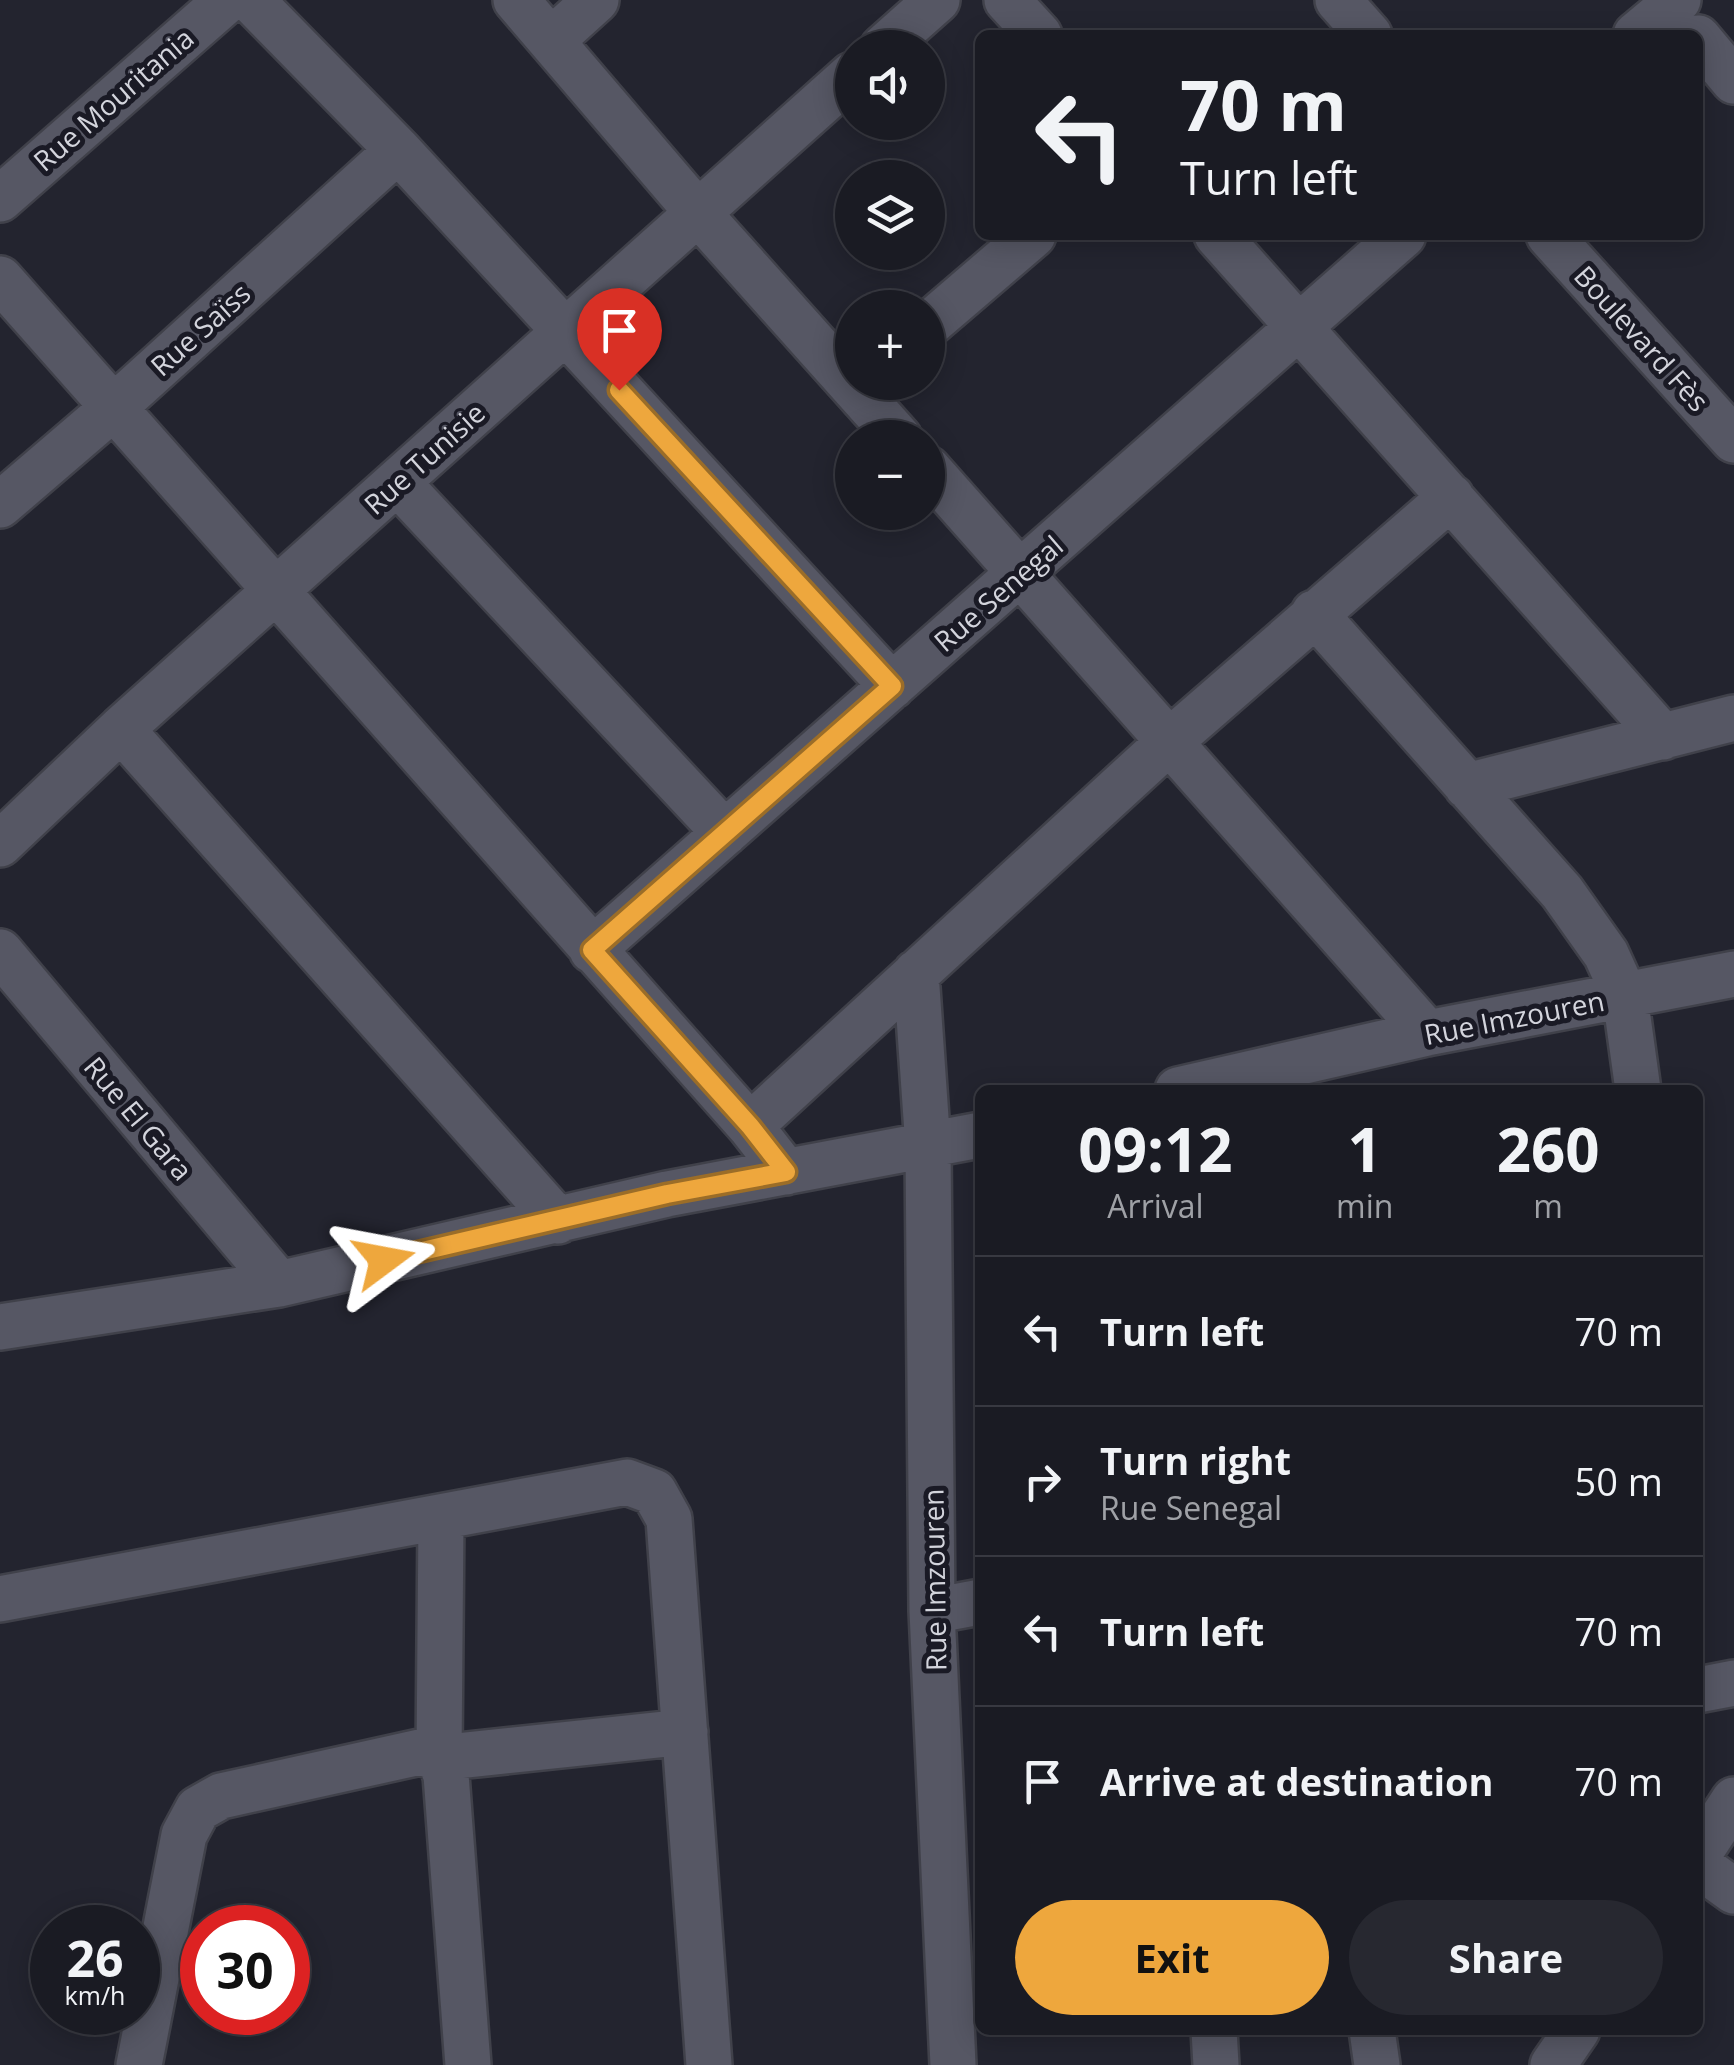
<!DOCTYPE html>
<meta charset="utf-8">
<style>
body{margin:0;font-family:"Open Sans",sans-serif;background:#272830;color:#f1f3f6;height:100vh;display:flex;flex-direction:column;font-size:38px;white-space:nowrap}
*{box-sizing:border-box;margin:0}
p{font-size:32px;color:#9fa1a6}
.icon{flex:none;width:55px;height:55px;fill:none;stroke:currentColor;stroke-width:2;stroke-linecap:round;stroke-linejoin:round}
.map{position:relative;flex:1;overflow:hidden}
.details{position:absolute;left:975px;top:1085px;width:728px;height:950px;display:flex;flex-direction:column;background:#1a1b23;border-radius:15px;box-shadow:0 5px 25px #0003,0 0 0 2px #383941}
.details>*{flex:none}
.banner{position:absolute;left:975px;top:30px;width:728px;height:210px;border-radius:15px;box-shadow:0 5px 25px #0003,0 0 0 2px #383941;background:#1a1b23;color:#f1f3f6;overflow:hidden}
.controls{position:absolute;left:835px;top:30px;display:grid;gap:20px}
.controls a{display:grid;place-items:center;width:110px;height:110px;border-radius:50%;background:#1a1b23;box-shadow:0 5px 25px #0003,0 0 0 2px #383941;font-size:50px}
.speed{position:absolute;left:30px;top:1905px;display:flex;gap:20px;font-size:50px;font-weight:700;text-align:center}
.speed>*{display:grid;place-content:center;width:130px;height:130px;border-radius:50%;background:#1a1b23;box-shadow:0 5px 25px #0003,0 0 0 2px #383941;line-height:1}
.speed small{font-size:25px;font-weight:400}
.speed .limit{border:15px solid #d22;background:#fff;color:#111}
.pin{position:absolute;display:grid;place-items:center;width:85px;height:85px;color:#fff;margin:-102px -42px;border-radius:50% 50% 50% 0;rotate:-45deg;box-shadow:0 0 10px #0007}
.pin .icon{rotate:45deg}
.me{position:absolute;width:110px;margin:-55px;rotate:77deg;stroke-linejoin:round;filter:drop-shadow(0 0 8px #0008)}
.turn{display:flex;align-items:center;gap:35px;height:210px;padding:0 40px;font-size:45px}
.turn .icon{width:130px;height:130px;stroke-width:2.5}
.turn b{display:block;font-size:70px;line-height:85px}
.eta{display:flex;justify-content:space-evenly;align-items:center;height:170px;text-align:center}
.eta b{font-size:60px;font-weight:700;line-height:70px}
.button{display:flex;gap:20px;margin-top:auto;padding:20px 40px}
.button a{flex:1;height:115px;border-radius:60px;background:#eea73d;color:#111;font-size:40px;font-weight:700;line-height:115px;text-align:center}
.button a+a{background:#272830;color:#f1f3f6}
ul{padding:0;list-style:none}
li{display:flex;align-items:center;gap:30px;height:150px;padding:0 40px;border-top:2px solid #383941}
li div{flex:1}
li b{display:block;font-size:38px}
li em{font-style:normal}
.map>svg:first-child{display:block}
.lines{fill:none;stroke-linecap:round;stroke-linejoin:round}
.minor-casing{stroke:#40414a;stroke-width:50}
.minor{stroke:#565764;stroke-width:45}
.route-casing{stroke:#9b6d28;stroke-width:25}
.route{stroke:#eea73d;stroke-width:18}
.labels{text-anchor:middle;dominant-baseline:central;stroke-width:10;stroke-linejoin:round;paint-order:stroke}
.street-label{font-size:28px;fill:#d3d4dc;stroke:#1a1a25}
</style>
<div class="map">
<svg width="1734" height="2065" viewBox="0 0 1734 2065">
<rect width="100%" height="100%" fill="#23242f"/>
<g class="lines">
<g class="minor-casing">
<path id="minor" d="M251,0L398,150L892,686
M516,0L698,213L899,438
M1007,0L1039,35
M1338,0L1369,35
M1636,35L1678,0
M1698,38L1734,81
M553,39L596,0
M883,48L937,0
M0,199L227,0
M1217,235L1663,737
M1549,235L1734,440
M0,279L750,1126L786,1172
M928,325L1033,235
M928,469L1427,1033
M397,482L725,833
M0,505L113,408L398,150
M1314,613L1562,892L1606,954L1625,996L1638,1090
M121,729L558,1221
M1467,786L1734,718
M0,844L121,729L852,75
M592,950L1403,235
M0,952L279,1284
M916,973L928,1147L932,1611L953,2065
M1178,1090L1427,1033L1734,974
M750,1126L1170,741L1451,497
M0,1327L279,1284L667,1194L980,1135
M441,1517L439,1758L446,1775L468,2065
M0,1599L627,1482L654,1492L669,1519L709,2065
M932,1611L980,1602
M1698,1690L1734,1683
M1698,1855L1734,1800
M1698,1865L1734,1891
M1214,2030L1216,2065
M1372,2030L1377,2065
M139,2065L184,1835L198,1809L221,1796L420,1752L439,1758L685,1732
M1553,2065L1577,2030"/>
</g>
<use href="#minor" class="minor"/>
</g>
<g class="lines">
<g class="route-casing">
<path id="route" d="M384,1260L667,1194L786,1172L750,1126L592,950L892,686L619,390"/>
</g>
<use href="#route" class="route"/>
</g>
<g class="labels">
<g class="street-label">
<text transform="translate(113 99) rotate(-41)">Rue Mouritania</text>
<text transform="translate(200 329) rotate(-42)">Rue Saïss</text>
<text transform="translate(1642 338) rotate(48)">Boulevard Fès</text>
<text transform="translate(424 458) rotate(-42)">Rue Tunisie</text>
<text transform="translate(998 593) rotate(-41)">Rue Senegal</text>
<text transform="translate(1514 1017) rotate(-11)">Rue Imzouren</text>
<text transform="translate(139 1118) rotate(50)">Rue El Gara</text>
<text transform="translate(934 1580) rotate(-91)">Rue Imzouren</text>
</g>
</g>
</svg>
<div class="controls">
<a><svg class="icon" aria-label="sound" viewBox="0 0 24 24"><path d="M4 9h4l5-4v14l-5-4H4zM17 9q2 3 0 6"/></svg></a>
<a><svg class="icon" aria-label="layers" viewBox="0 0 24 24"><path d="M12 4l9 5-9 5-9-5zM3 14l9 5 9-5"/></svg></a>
<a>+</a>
<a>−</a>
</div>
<div class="speed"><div>26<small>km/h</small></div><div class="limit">30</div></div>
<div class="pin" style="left:619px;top:390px;background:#d93025"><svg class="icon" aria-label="arrive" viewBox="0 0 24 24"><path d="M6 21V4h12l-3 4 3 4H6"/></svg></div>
<svg class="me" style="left:384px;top:1260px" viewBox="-20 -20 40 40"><path d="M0-17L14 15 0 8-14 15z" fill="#eea73d" stroke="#fff" stroke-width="4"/></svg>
<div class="banner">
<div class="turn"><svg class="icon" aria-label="left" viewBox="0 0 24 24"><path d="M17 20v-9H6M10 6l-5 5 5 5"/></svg><div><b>70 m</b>Turn left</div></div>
</div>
<section class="details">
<div class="eta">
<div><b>09:12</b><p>Arrival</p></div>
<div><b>1</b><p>min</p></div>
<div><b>260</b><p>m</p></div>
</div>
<ul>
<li><svg class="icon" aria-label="left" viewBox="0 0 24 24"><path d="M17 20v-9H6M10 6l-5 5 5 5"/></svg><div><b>Turn left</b></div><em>70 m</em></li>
<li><svg class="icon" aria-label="right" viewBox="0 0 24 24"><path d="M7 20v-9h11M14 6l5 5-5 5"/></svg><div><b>Turn right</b><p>Rue Senegal</p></div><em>50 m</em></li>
<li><svg class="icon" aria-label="left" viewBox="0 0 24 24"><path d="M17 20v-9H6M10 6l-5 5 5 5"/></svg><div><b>Turn left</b></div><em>70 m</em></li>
<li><svg class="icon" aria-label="arrive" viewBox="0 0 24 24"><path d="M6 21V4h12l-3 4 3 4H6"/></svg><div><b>Arrive at destination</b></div><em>70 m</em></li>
</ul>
<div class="button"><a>Exit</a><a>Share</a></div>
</section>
</div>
